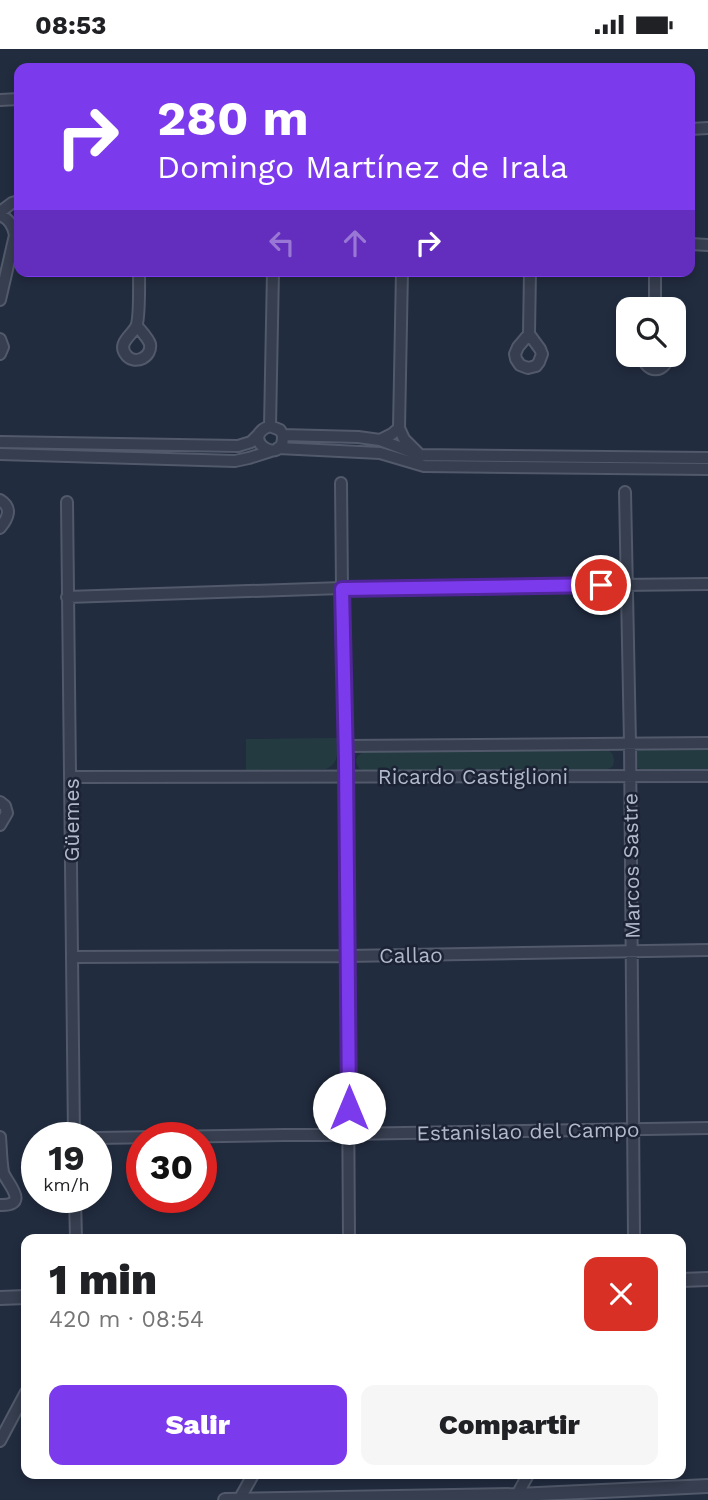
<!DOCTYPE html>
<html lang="es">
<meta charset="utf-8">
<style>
body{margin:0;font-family:"Work Sans",sans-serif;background:#f6f6f6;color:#202124;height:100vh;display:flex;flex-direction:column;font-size:26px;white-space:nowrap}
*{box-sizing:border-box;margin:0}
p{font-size:23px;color:#757577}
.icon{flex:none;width:38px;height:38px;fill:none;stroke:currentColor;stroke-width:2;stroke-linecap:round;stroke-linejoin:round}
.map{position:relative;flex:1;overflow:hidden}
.drawer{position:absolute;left:21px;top:1185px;width:665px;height:245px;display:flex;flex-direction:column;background:#fff;border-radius:14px;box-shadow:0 4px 10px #0003}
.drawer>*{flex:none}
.hud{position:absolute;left:14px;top:14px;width:681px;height:214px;border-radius:14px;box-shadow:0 4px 10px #0003;background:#7c3aed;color:#fff;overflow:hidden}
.tools{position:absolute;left:616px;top:248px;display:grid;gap:14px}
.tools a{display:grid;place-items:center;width:70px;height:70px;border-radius:14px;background:#fff;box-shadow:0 4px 10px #0003;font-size:35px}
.speed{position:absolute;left:21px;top:1073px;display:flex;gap:14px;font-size:35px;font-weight:700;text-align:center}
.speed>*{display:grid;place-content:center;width:91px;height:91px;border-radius:50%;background:#fff;box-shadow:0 4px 10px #0003;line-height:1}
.speed small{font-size:18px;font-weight:400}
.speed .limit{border:10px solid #d22;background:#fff;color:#111}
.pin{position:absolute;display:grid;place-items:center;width:60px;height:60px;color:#fff;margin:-30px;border:4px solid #fff;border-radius:50%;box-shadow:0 2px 7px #0007}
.me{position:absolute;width:77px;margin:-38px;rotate:0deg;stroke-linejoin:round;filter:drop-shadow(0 0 5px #0008)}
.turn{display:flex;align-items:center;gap:24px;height:147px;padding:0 28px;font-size:32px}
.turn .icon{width:91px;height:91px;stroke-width:2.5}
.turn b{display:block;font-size:49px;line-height:60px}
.lanes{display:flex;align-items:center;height:66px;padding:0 28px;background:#0003;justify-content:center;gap:35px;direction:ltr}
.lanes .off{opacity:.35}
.round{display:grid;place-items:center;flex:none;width:74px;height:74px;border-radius:14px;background:#f6f6f6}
.summary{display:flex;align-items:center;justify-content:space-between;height:119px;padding:0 28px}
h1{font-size:42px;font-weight:800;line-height:52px}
.button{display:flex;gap:14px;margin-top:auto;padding:14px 28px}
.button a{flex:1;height:80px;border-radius:14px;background:#7c3aed;color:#fff;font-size:28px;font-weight:800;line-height:80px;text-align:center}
.button a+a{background:#f6f6f6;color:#202124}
.status{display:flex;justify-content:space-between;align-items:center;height:49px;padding:0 35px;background:#fff;direction:ltr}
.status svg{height:19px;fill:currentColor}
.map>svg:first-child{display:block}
.green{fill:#233b40}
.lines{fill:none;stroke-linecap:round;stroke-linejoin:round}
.minor-casing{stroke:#51596a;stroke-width:14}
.tertiary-casing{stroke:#51596a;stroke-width:16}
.minor{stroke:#363e4f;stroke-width:10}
.tertiary{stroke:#363e4f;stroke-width:12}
.route-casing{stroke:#51269a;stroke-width:18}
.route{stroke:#7c3aed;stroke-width:12}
.labels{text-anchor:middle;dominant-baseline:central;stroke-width:5;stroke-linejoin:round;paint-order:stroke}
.street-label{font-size:21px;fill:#b1b9ca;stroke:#1b2334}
</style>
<div class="status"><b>08:53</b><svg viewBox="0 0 49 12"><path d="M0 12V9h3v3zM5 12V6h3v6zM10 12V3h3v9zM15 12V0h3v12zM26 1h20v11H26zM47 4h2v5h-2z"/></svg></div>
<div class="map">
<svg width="708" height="1451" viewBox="0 0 708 1451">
<rect width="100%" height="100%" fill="#212c3f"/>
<path class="green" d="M337,689C337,702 340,714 326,720L246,721V690Z
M708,699V720L643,721L636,718L633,712L636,702L644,700Z
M605,700C614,703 615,709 613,717L605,722H365L360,720C353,712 356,707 365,702Z"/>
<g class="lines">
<g class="minor-casing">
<path id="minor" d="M0,51L19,50
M690,80L708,79
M0,163L12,154L19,152
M0,166C9,170 13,176 15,186L0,251
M690,195L708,196
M655,222V261
M137,277C141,282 148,289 150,295C152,308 136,316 127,307C116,295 131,287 136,278C140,270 139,233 139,222
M529,285L518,298L515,305L516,310L520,316L528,319L536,317L539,313L542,305L540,300L529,285L530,222
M0,290L3,298L0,305
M642,306C646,325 665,325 669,306
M270,377L273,222
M399,379L402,222
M283,386C284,420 237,389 270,377L280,381L283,386L358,388L380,391L420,406L708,409
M380,391L392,385L399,379L404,390L418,404
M0,393L238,397L251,393L259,385
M278,399L380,404L424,417L708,420
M0,405L235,412L249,409L271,402
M341,434L342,539L346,728L349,1190
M625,443L630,694L634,1190
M0,451C13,459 8,469 0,479
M67,453L74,1088
M67,548L342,539L708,535
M345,697L708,694
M71,728L708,727
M0,753L5,757L7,764L0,776
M72,908L347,907L708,901
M0,1088C1,1099 1,1112 3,1123C5,1132 32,1157 0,1156
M96,1089L708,1079
M75,1148L76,1190
M0,1392L26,1343
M514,1449L517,1446L529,1424
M239,1451L254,1424"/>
</g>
<g class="tertiary-casing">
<path id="tertiary" d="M681,1231L708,1230
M0,1249L26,1248
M225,1451L517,1446L708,1437"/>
</g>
<use href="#minor" class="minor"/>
<use href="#tertiary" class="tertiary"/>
</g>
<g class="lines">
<g class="route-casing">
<path id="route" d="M349,1059L346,712L342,540L601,536"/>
</g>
<use href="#route" class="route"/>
</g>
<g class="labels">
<g class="street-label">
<text x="473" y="727">Ricardo Castiglioni</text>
<text transform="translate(71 771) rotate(-90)">Güemes</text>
<text transform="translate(631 817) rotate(-91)">Marcos Sastre</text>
<text transform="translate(411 906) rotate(-1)">Callao</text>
<text transform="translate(528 1082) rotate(-1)">Estanislao del Campo</text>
</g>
</g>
</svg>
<div class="tools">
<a><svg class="icon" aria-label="search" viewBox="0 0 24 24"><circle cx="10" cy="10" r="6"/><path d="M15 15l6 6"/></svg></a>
</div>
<div class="speed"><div>19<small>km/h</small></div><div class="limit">30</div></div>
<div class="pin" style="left:601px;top:536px;background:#d93025"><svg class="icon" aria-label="arrive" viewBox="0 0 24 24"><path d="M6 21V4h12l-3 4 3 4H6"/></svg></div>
<svg class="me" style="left:349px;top:1059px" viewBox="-20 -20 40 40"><circle r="19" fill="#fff"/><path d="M0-13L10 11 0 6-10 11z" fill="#7c3aed"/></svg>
<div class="hud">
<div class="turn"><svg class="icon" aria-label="right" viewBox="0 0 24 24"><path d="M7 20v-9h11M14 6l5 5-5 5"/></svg><div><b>280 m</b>Domingo Martínez de Irala</div></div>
<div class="lanes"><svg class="icon off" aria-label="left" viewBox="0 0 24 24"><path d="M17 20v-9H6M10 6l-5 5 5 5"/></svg><svg class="icon off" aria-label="ahead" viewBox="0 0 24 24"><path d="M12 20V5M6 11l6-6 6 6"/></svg><svg class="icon" aria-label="right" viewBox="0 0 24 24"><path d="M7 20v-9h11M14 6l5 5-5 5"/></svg></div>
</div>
<section class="drawer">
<div class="summary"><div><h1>1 min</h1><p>420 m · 08:54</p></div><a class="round" style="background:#d93025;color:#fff"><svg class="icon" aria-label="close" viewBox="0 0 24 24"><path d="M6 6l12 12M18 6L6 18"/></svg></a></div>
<div class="button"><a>Salir</a><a>Compartir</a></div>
</section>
</div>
